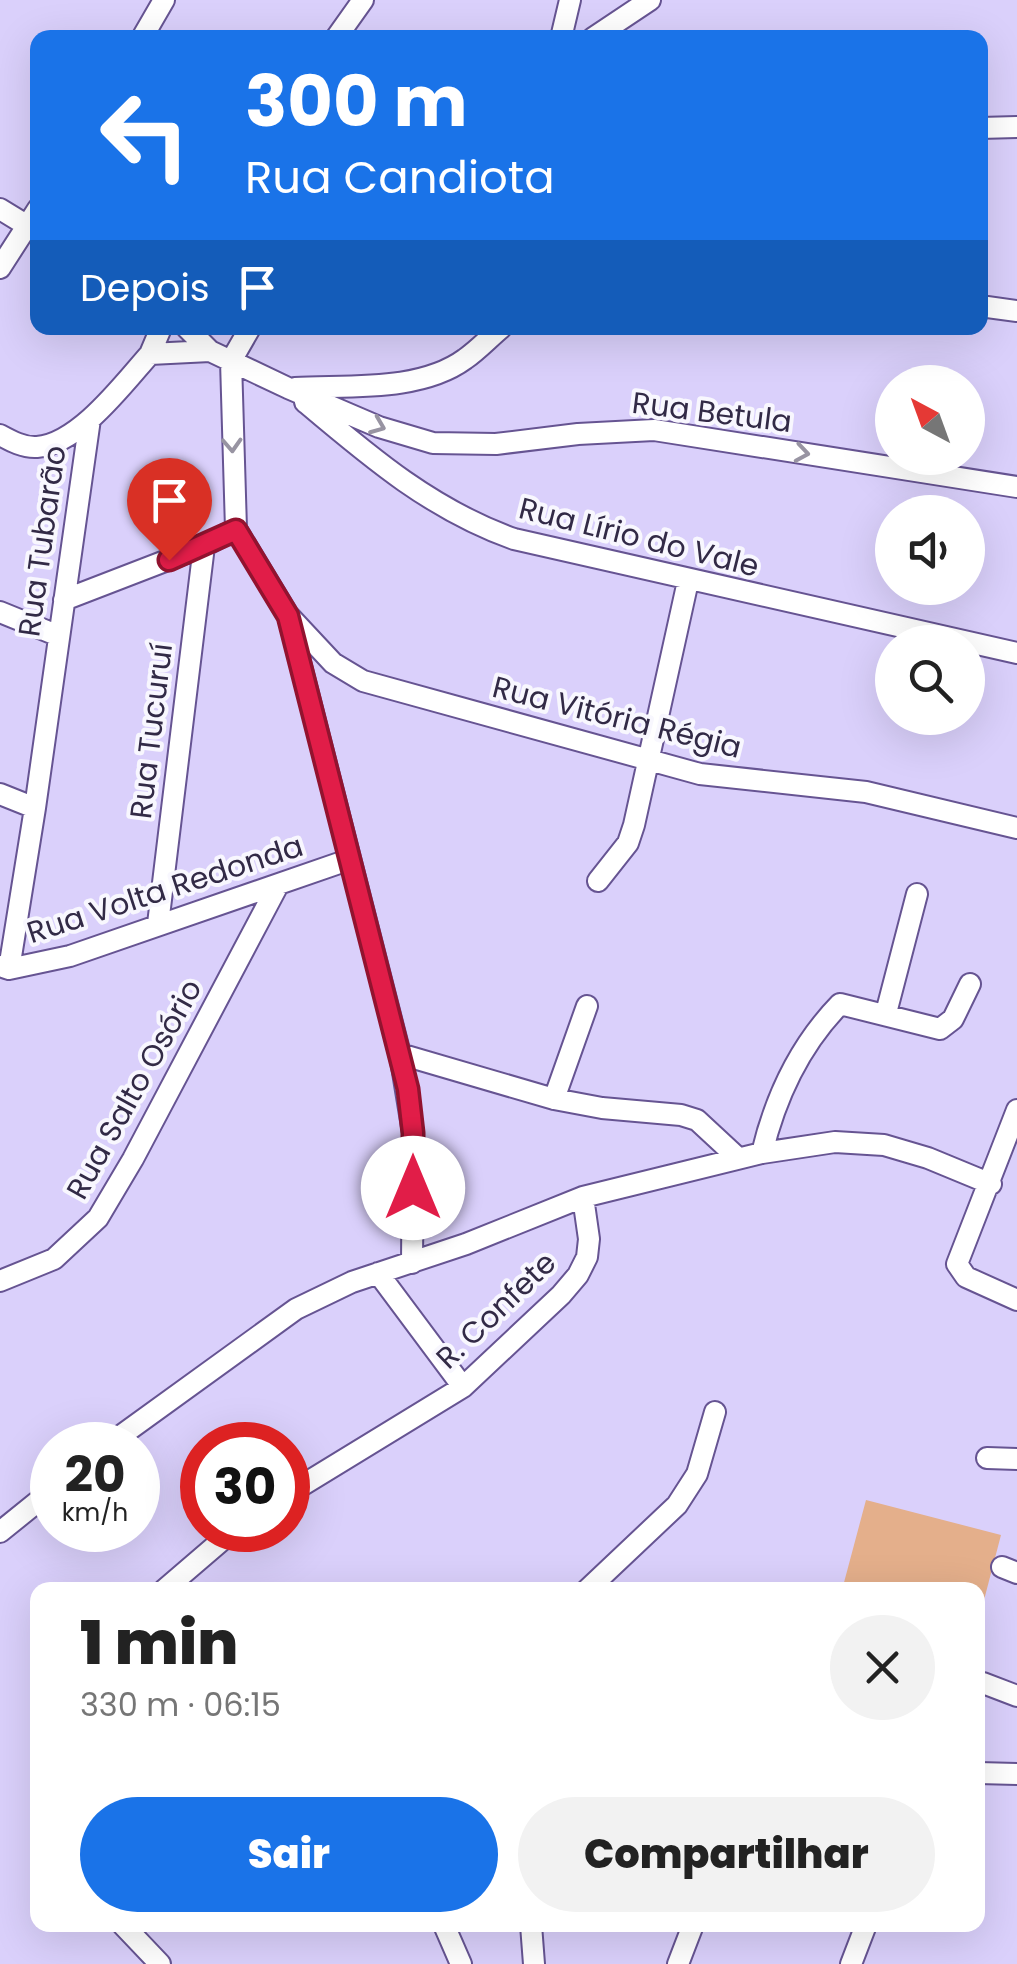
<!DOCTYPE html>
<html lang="pt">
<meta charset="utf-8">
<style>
body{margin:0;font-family:Poppins,sans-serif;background:#f2f2f2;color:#222;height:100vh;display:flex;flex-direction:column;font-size:38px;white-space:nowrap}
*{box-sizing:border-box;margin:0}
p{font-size:32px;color:#767676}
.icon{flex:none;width:55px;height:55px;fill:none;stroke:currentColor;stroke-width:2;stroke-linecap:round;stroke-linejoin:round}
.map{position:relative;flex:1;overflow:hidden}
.panel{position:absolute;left:30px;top:1582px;width:955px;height:350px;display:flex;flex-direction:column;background:#fff;border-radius:20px;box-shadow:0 10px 40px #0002}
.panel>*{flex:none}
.banner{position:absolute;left:30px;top:30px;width:958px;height:305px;border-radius:20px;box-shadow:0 10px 40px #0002;background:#1a73e8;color:#fff;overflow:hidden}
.needle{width:65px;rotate:319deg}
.controls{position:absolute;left:875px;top:365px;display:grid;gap:20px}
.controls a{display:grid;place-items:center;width:110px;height:110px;border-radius:50%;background:#fff;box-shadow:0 10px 40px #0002;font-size:50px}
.speed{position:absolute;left:30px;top:1422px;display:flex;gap:20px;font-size:50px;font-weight:700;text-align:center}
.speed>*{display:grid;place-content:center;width:130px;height:130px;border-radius:50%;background:#fff;box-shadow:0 10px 40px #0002;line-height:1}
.speed small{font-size:25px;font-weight:400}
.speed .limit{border:15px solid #d22;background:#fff;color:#111}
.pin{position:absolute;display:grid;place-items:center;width:85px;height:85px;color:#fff;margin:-102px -42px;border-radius:50% 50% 50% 0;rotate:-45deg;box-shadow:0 0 10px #0007}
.pin .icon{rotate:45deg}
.me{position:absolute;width:110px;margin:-55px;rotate:0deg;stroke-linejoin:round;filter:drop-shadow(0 0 8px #0008)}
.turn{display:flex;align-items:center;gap:35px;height:210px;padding:0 50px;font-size:45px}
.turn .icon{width:130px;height:130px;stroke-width:2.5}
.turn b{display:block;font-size:70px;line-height:85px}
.then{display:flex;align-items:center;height:95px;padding:0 50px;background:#0003;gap:20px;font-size:38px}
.round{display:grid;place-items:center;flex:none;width:105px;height:105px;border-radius:52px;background:#f2f2f2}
.summary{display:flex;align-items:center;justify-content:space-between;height:170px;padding:0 50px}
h1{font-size:60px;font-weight:800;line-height:75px}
.button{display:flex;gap:20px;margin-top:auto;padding:20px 50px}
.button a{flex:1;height:115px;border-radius:60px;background:#1a73e8;color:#fff;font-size:40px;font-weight:800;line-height:115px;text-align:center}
.button a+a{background:#f2f2f2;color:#222}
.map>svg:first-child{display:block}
.green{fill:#e4af8b}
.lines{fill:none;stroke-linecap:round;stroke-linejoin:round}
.minor-casing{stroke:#665492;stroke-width:24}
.minor{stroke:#fff;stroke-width:20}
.oneway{stroke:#9894a2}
.route-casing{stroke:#92132f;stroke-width:25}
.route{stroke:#e11d48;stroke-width:18}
.labels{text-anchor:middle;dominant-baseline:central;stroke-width:8;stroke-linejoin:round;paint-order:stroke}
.street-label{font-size:30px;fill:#322a46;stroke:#f8f7fe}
</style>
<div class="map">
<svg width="1017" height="1964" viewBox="0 0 1017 1964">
<rect width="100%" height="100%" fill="#dad0fb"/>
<path class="green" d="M866,1500L1001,1535L978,1623V1590H842Z"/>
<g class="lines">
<g class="minor-casing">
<path id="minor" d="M142,38L164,0
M336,38L363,0
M561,38L570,0
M593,38L650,0
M980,128L1017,127
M0,209L36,231
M0,268L38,209
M980,306L1017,311
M187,328L210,351L288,388L379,427L433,443L496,444L578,434L654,430L1017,487
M250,328L231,361L236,529L288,615L400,1054L413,1133L412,1263
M150,354L161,328
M295,388C348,385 420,392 465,359C478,350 489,338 501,328
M305,402C370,457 432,510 514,539L1017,653
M0,435C11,441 24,448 37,447C79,444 124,383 150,354L210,351
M64,600L204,546L236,529
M0,612L59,636
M290,617L333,663L363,681L700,774L866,792L1017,828
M0,794L35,808
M598,881L628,843L634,825L688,581
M158,924L204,546
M0,966L9,969L70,956L348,860
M9,969L35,808L90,419
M886,1013L917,894
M400,1054L554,1099L602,1108L681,1115L697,1120L738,1158
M554,1099L587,1006
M1017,1110L957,1264L966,1277L1017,1300
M762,1153C775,1099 800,1045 840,1004L940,1029L953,1019L970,984
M378,1273L463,1387
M0,1281L54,1259L98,1218L133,1159L278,885
M108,1445L296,1309L352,1282L466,1244L583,1197L762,1153L835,1142L884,1145L928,1158L991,1184
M987,1458L1017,1459
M288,1494L463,1387L561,1295L578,1275L587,1257L589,1239L583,1197
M0,1532L52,1490
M1002,1567L1017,1573
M164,1590L234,1530
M587,1590L677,1505L697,1474L715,1412
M983,1683L1017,1696
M978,1773L1017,1774
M123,1925L160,1964
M444,1925L461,1964
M531,1925L534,1964
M678,1964L693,1925
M851,1964L866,1925"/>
</g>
<use href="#minor" class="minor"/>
</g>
<defs><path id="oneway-chevron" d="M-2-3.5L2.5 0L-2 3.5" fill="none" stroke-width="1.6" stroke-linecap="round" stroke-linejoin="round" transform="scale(2.5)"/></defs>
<g class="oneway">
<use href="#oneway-chevron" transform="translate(378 426) rotate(22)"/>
<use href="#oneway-chevron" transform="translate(232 445) rotate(87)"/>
<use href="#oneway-chevron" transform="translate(802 453) rotate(9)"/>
</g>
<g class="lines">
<g class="route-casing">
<path id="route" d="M169,560L236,530L288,616L408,1089L413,1133V1188"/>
</g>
<use href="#route" class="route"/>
</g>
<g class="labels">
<g class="street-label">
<text transform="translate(712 412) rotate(7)">Rua Betula</text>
<text transform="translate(639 537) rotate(14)">Rua Lírio do Vale</text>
<text transform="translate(42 541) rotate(-82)">Rua Tubarão</text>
<text transform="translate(617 717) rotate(14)">Rua Vitória Régia</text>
<text transform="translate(151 731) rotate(-83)">Rua Tucuruí</text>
<text transform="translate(165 889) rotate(-18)">Rua Volta Redonda</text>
<text transform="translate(134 1089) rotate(-61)">Rua Salto Osório</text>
<text transform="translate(496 1310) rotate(-44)">R. Confete</text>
</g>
</g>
</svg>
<div class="controls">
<a><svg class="needle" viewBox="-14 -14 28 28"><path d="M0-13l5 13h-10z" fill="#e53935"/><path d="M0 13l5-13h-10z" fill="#767676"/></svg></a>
<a><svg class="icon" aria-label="sound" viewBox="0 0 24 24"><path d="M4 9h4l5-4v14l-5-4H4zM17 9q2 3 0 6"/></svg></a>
<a><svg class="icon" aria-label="search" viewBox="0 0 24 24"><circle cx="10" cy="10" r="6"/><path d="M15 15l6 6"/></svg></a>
</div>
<div class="speed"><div>20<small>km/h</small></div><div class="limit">30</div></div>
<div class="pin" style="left:169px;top:560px;background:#d93025"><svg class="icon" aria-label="arrive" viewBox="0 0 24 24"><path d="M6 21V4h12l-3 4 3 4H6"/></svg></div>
<svg class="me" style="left:413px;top:1188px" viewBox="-20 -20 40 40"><circle r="19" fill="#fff"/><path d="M0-13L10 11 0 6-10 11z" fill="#e11d48"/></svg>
<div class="banner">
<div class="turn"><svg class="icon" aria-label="left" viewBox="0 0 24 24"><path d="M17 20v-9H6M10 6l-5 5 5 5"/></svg><div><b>300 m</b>Rua Candiota</div></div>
<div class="then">Depois<svg class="icon" aria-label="arrive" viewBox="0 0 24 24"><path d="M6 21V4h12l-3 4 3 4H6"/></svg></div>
</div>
<section class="panel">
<div class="summary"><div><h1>1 min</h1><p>330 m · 06:15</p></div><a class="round"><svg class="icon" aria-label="close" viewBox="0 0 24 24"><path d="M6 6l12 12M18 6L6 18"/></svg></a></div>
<div class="button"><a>Sair</a><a>Compartilhar</a></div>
</section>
</div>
